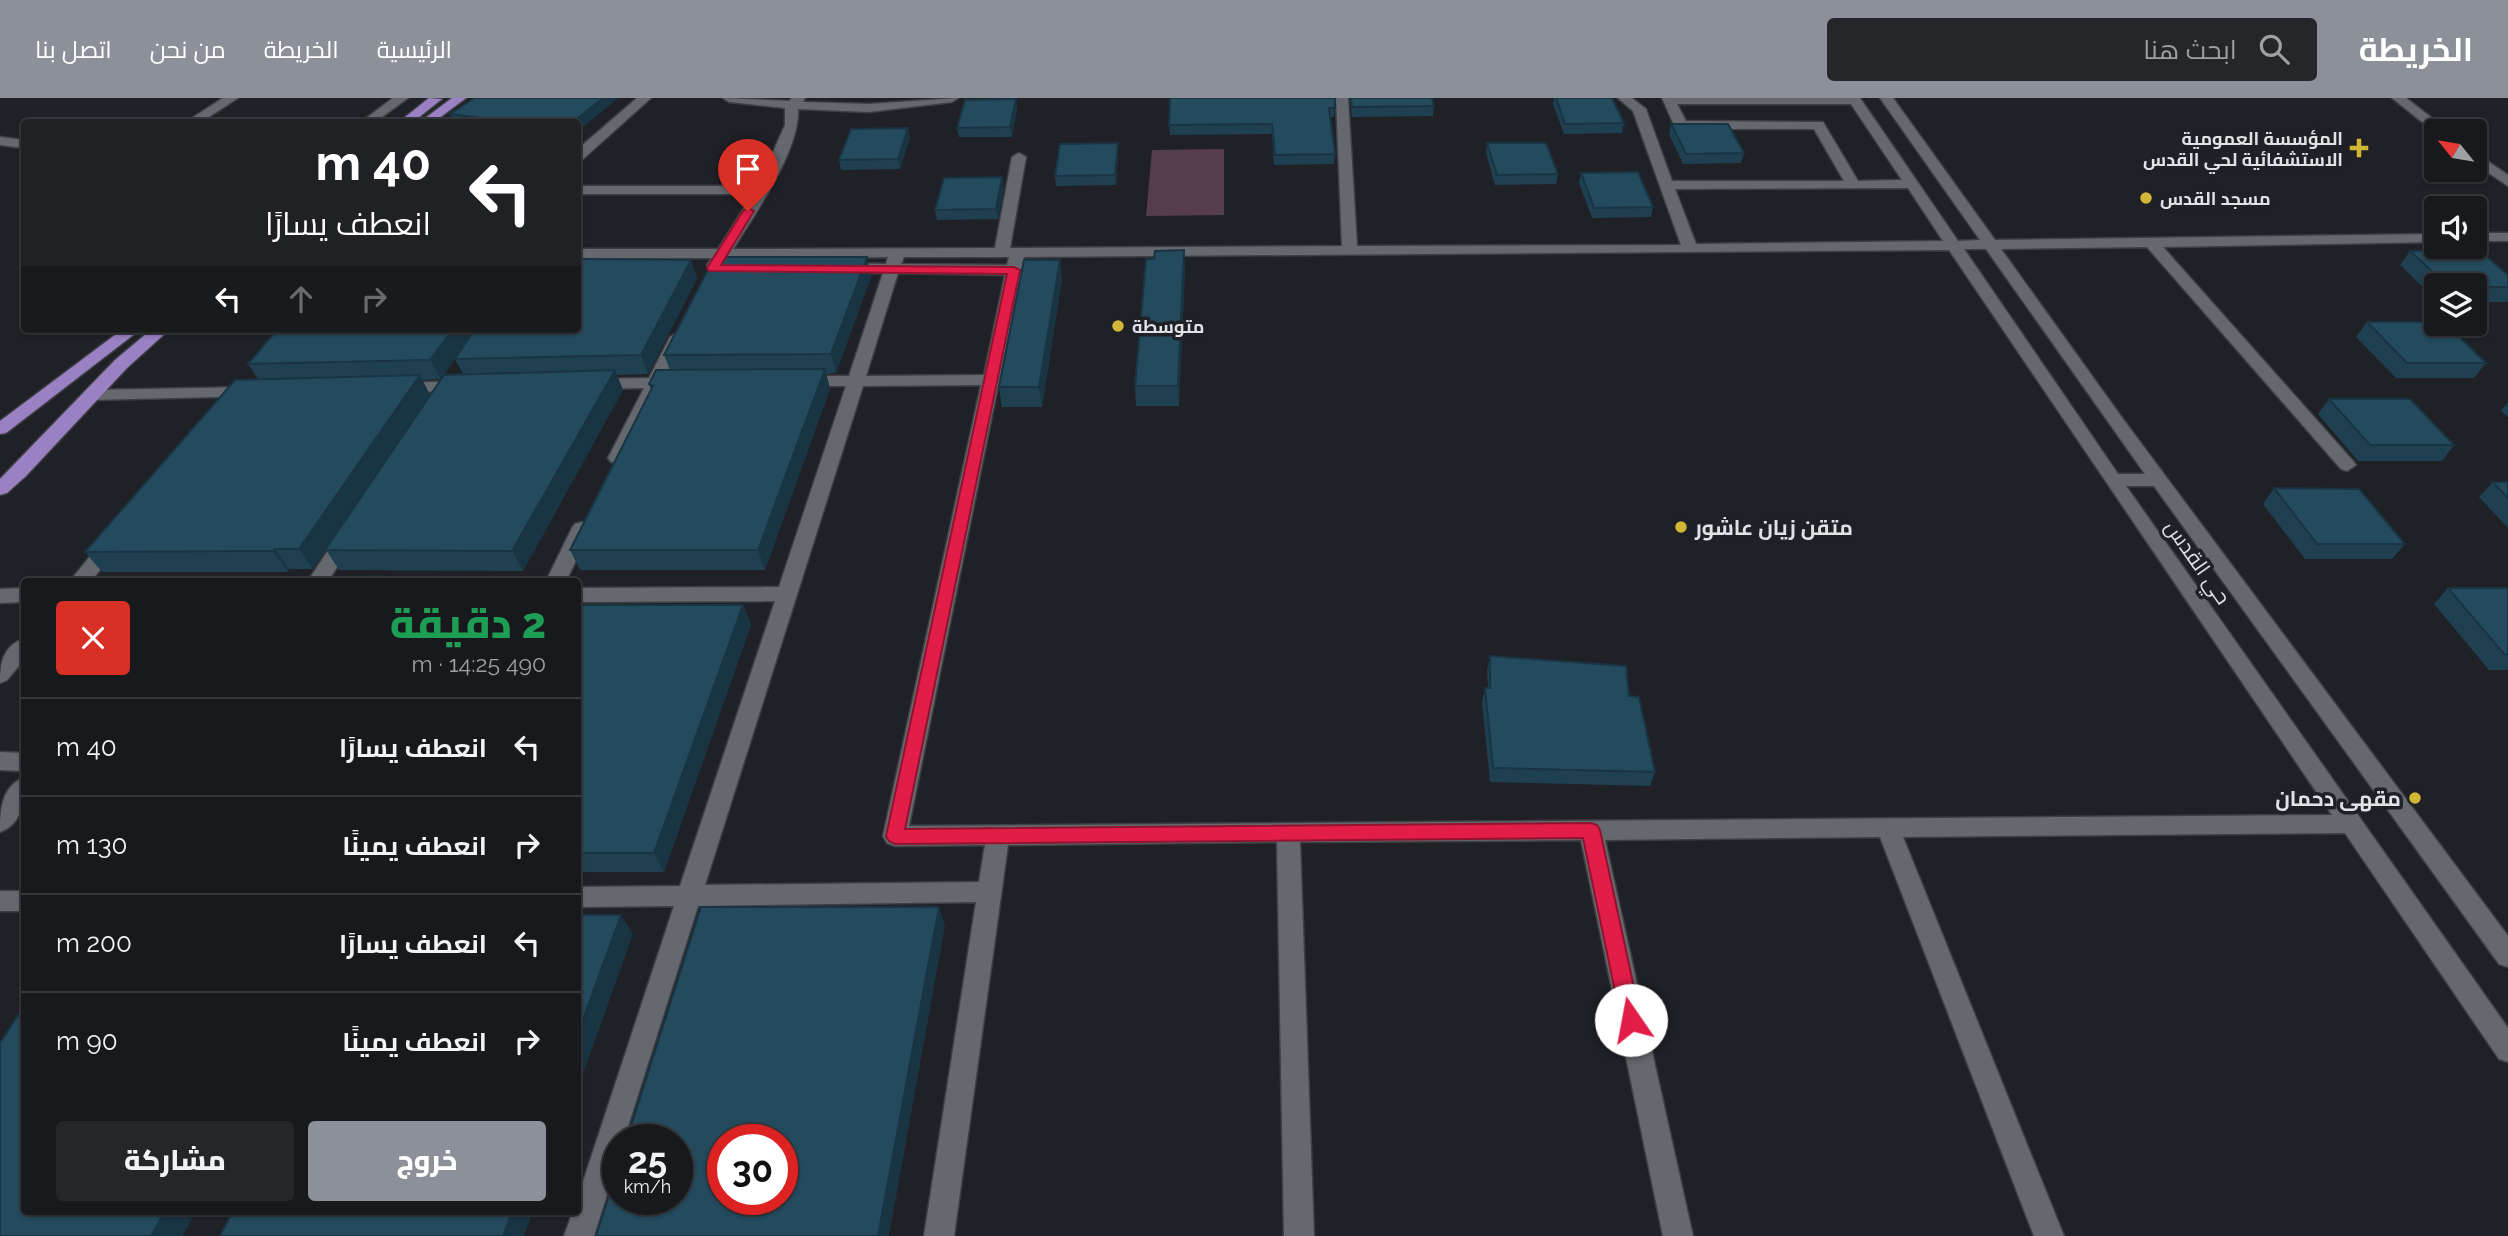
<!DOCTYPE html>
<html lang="ar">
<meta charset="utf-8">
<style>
body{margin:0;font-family:Raleway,Cairo,sans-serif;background:#24262a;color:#f1f3f6;direction:rtl;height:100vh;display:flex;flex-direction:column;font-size:26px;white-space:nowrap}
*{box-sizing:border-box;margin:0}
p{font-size:23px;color:#9ea0a4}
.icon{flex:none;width:38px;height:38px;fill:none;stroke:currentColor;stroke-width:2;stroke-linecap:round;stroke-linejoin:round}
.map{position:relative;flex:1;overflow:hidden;direction:ltr}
.sheet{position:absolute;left:21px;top:480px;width:560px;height:637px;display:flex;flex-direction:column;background:#17191d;border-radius:7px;box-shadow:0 2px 5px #0004,0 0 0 2px #36383b;direction:rtl}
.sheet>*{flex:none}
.top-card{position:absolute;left:21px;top:21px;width:560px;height:214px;border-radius:7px;box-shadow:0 2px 5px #0004,0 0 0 2px #36383b;direction:rtl;background:#202124;color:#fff;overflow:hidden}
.needle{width:46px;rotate:300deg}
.buttons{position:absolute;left:2424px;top:21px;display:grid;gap:14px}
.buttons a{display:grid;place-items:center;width:63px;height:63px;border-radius:7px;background:#17191d;box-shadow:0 2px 5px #0004,0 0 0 2px #36383b;font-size:35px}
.speed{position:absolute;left:602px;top:1026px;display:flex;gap:14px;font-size:35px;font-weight:700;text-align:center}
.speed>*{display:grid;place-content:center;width:91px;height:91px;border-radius:50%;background:#17191d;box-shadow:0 2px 5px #0004,0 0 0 2px #36383b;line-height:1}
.speed small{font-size:18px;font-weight:400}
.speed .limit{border:10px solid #d22;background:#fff;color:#111}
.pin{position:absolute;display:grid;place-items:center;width:60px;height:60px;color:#fff;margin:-72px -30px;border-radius:50% 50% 50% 0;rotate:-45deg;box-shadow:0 0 7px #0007}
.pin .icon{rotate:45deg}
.me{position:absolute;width:77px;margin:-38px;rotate:348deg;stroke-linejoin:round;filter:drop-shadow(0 0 5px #0008)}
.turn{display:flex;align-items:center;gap:24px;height:147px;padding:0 35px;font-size:32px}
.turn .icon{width:91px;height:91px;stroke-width:2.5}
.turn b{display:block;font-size:49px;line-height:60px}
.lanes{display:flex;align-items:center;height:66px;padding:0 35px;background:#0003;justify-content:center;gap:35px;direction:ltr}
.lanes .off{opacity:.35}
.round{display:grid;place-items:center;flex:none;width:74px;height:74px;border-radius:7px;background:#24262a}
.headline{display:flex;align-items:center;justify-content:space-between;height:119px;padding:0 35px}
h1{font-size:42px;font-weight:800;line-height:52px;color:#1e9e55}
.button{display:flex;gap:14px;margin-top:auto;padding:14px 35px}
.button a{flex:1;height:80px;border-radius:7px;background:#8c9099;color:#fff;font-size:28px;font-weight:800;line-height:80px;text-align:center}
.button a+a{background:#24262a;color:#f1f3f6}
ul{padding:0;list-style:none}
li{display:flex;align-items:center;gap:21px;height:98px;padding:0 35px;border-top:2px solid #36383b}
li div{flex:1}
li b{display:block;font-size:26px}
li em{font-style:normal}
header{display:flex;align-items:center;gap:42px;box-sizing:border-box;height:98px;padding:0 35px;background:#8c9099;color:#fff}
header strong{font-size:33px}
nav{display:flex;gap:38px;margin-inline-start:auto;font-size:24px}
.search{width:490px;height:63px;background:#24262a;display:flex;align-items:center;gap:18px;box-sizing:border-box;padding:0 24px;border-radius:7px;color:#9ea0a4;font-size:26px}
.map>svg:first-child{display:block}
.green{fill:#553d4e}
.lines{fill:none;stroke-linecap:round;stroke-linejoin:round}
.minor-casing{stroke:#3d3f43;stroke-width:3}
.major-casing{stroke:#3d3f43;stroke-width:3}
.minor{fill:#65686e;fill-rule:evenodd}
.major{fill:#9a81c3;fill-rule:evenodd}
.wall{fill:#1f4051;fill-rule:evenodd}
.shaded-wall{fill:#193442}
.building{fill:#244a5e;stroke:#193442;stroke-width:2;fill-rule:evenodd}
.route{fill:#e11d48;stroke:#92132f;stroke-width:2}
.poi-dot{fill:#d2b635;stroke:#1f2127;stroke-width:2.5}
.labels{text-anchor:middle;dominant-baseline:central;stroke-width:7;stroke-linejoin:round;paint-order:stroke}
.far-poi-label{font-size:18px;font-weight:bold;fill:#e0e2e6;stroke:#1f2127;text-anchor:start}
.poi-label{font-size:21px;font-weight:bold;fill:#e0e2e6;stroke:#1f2127;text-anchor:start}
.street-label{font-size:21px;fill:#e0e2e6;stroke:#1f2127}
</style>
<header>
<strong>الخريطة</strong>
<div class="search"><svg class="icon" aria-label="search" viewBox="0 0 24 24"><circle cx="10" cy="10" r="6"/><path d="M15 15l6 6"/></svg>ابحث هنا</div>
<nav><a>الرئيسية</a><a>الخريطة</a><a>من نحن</a><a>اتصل بنا</a></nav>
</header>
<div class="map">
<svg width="2508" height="1138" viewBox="0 0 2508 1138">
<rect width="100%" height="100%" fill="#1f2127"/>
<path class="green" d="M1224,51V117L1146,118L1152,52Z"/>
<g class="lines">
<g class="minor-casing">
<path id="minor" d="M223,0H238L201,24H186Z
M393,0H408L375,24H361Z
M637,0H651L583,61L578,62V51Z
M723,0L789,3L792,0H805L803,4L869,6L958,0L952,4L869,14L798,11C800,52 755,116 733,151L995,150L1012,59L1019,55L1026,59L1010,150L1342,148L1336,0H1348L1357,148L1681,147L1633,13L1618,0H1632L1646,11L1672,83H1844L1814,31H1681L1674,27L1662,0H1860L1958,143L1980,142L1880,0H1893L1995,142L2436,136V144L2163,149L2353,363L2356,367L2347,373L2341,371L2147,149L2001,151L2123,321L2508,838V869L2499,866L2154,388H2126L2508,930V964L2499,961L2345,735L1903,739L2064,1138H2034L1880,739L1605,742L1693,1138H1663L1581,742L1300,744L1314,1138H1284L1277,744L1008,747L954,1138H924L976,804L698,808L624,1041H618V1062L594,1138H564L573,1113H578V1099L674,808L578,809V789L680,788L775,503L578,504V490L779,489L846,288H801L793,283L801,278H849L883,175H842L834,170L842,165L886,166L888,159L727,160L720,170L715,172L707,167L712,160H578V151H718L753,96H578V88H758L785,27V10L729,4ZM1677,6H1851L1902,82L1858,83L1823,24L1686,23ZM1908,90L1943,143L1696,146L1675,91ZM1964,151H1986L2145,376H2118ZM1949,152L2332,717L909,728L1024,159ZM904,159H1009L1007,167L901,166ZM898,175L1005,177L984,277L866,278ZM981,287L883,738L887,745L895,748L985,747L979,784L705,787L863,288Z
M2392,0H2406L2449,33L2436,35Z
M0,39L24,42V50L0,47Z
M2474,54L2508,77V88L2474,65Z
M2474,135H2508V143H2474Z
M678,234L686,239L666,279H678L686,284L678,289H661L623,364H611L608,360L644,290L594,291L586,286L594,281L649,280L670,239Z
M464,283L470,284L473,288L470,292L399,295L390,290L399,285Z
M251,289L257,290L260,294L257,298L92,302L83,297L92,292Z
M582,424L589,426L592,430L566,483H546L572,430L575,426Z
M347,433L354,434L357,439L328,483H308L340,434Z
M112,439L119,440L122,445L91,483H70L105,440Z
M24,490V504L0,505V491Z
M24,541V562L7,582L0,585C0,566 3,547 24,541Z
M0,654L24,655V673L0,672Z
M24,680C26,700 22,727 0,734C0,714 1,688 24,680Z
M0,793H24V813H0Z"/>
</g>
<g class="major-casing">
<path id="major" d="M429,0L442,1L413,24H399Z
M452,0H466L434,24H420Z
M123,231H141L6,335L0,336V323Z
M152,231H170L127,270L26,378L7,395L0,397V381L115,262Z"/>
</g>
<use href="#minor" class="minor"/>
<use href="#major" class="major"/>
</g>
<path class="wall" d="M475,0H618L578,33V24H454L450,16Z
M1335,0L1334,19H1330L1335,56L1334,66L1274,67L1272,36L1170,37L1169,27Z
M1350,0H1432L1434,8L1433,18L1352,19Z
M1554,0H1612L1624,25L1622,35L1564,36L1553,6Z
M1017,10L1012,39H959L957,30Z
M1671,26L1744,55L1741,65L1683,66L1669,36Z
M910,40L900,71L841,72L839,62Z
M1487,45L1558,76L1556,86L1495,87L1486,55Z
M1118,55L1116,87L1056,88L1055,78Z
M1581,75L1653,109L1651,119L1592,120L1579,85Z
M1004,89L998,121L937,122L935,112Z
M1184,152L1185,172L1179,308H1136L1135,288L1154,161Z
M2410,153L2508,177V204H2474V187H2436V202L2400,167Z
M691,162L697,181L648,276L617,277L623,292L523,473L339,472L326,452L313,471H289L288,474H102L85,454L258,281L248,266L578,231ZM455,261L463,276L372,383L430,297L422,282L441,281Z
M871,179L836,275L826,276L830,291L765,472H580L570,452L651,292L649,286L670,272L664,257Z
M1062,181L1042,309H1002L999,289Z
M2367,224L2486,265L2474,280H2396L2356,239Z
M2329,301L2454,347L2442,363H2358L2318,316Z
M2508,304V319L2501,313Z
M2493,384H2508V430L2479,399Z
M2274,390L2405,446L2392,461H2305L2263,406Z
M2448,490H2508V572H2489L2434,506Z
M578,507H743L751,527L664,774H578Z
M1490,558L1629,598L1655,674L1650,688L1490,684L1482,605L1485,590H1488L1487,573Z"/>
<path class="shaded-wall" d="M603,0H618L578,33V24H573Z
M1016,1L1017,10L1012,39L1010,29Z
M908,30L910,40L900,71L898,61Z
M1118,45V55L1116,87L1115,77Z
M1002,79L1004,89L998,121L996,111Z
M1184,152L1185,172L1179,308L1178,288Z
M867,159L871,179L836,275L831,256Z
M691,162L697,181L648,276L641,257Z
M1060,162L1062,181L1042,309L1039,289Z
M453,231H476L441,281L430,262Z
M825,271L830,291L765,472L758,452Z
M615,272L623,292L523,473L512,453Z
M420,277L430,297L313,471L299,451Z
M275,451L289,471L288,474L273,453Z
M743,507L751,527L664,774L654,755Z
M939,809L945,828L889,1138H878Z
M621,817L633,836L578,990V935Z
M165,1113H196L183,1138H151Z
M512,1113H533L524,1138H503Z"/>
<path class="building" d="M475,0H603L573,24H511L450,16Z
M1170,0H1335V10H1329L1335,56L1275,57L1272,26L1169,27Z
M1351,0H1432L1434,8L1352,9Z
M1556,0H1612L1624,25L1565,26Z
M1016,1L1010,29L957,30L965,2Z
M1671,26H1728L1744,55L1686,56Z
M908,30L898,61L839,62L851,31Z
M1118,45L1115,77L1055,78L1060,46Z
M1487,45H1546L1558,76L1497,77Z
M1638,74L1653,109L1594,110L1581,75Z
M1002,79L996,111L935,112L944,80Z
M1184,152L1178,288H1135L1146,161H1154L1155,153Z
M2410,153H2480L2508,177V189H2474V187H2447Z
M717,159H867L831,256L664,257L713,162Z
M578,161L691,162L641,257L455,261L475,231H578Z
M1024,162H1060L1039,289H999Z
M2367,224H2436V226H2446L2486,265H2407Z
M278,231H453L430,262L248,266Z
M825,271L758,452H570L653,288L649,286L656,272Z
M615,272L512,453L325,452L444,277Z
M420,277L299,451H275L273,453L85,454L235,282Z
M2329,301H2410L2454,347H2370Z
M2493,384H2508V400Z
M2274,390L2359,391L2405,446H2317Z
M2448,490H2508V556H2504Z
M578,507H743L654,755H578Z
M1490,558L1626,568L1629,598L1639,599L1655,674L1493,670L1485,590H1490Z
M701,809H939L878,1138H596L618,1069V1101H677V1041H627ZM723,1041H782V1101H723Z
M578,817H621L578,935Z
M24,908V1113H165L151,1138H0V945Z
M233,1113H512L503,1138H220Z"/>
<path class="route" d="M748,110L754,113L721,167L1014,169L1020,172L905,731L1591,725L1597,727L1600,732L1641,922L1638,928L1631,931L1624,928L1621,922L1583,740L895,746L889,743L886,738L1007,176L709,173L707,170L743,113Z"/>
<g class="poi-dot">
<path d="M2355.5 39.5h7v7h7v7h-7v7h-7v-7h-7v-7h7z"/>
<circle cx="2146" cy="100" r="7"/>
<circle cx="1118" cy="228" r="7"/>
<circle cx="1681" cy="429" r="7"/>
<circle cx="2415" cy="700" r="7"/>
</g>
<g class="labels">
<g class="far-poi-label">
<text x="2343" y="40" text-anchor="end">المؤسسة العمومية<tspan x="2343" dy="21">الاستشفائية لحي القدس</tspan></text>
<text x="2160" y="100">مسجد القدس</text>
<text x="1132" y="228">متوسطة</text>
</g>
<g class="poi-label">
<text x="1695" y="429">متقن زيان عاشور</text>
<text x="2401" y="700" text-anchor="end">مقهى دحمان</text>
</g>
<g class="street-label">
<text transform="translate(2198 464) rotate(55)">حي القدس</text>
</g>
</g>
</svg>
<div class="buttons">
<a><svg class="needle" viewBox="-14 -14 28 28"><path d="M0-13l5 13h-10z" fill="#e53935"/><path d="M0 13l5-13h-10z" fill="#9ea0a4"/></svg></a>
<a><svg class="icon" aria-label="sound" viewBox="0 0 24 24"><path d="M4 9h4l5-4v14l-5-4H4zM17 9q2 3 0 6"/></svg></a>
<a><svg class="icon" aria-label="layers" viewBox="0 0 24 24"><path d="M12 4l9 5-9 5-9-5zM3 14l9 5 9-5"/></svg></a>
</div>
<div class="speed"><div>25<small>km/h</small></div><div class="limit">30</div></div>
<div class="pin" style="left:748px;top:113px;background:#d93025"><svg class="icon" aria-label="arrive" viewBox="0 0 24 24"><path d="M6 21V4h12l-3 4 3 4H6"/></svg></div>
<svg class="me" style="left:1631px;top:922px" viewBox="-20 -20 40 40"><circle r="19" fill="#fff"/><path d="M0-13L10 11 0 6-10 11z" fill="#e11d48"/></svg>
<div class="top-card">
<div class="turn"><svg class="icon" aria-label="left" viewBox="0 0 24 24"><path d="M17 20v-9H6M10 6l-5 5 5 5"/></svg><div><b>40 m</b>انعطف يسارًا</div></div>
<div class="lanes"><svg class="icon" aria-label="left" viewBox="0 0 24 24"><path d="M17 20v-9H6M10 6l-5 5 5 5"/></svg><svg class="icon off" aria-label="ahead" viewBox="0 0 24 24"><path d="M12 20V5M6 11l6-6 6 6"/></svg><svg class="icon off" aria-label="right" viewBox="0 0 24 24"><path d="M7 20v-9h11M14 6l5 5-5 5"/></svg></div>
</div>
<section class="sheet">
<div class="headline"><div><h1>2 دقيقة</h1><p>490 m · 14:25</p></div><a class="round" style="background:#d93025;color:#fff"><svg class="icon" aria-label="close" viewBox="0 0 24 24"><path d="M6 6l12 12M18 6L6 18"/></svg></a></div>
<ul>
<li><svg class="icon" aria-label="left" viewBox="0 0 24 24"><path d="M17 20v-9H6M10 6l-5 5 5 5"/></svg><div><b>انعطف يسارًا</b></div><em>40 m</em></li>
<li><svg class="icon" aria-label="right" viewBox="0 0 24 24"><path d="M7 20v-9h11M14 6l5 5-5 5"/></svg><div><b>انعطف يمينًا</b></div><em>130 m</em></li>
<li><svg class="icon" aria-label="left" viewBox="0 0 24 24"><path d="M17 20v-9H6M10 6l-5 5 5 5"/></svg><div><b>انعطف يسارًا</b></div><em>200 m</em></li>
<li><svg class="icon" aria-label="right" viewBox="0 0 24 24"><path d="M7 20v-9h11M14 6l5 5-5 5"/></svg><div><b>انعطف يمينًا</b></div><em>90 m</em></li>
</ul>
<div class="button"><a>خروج</a><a>مشاركة</a></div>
</section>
</div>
